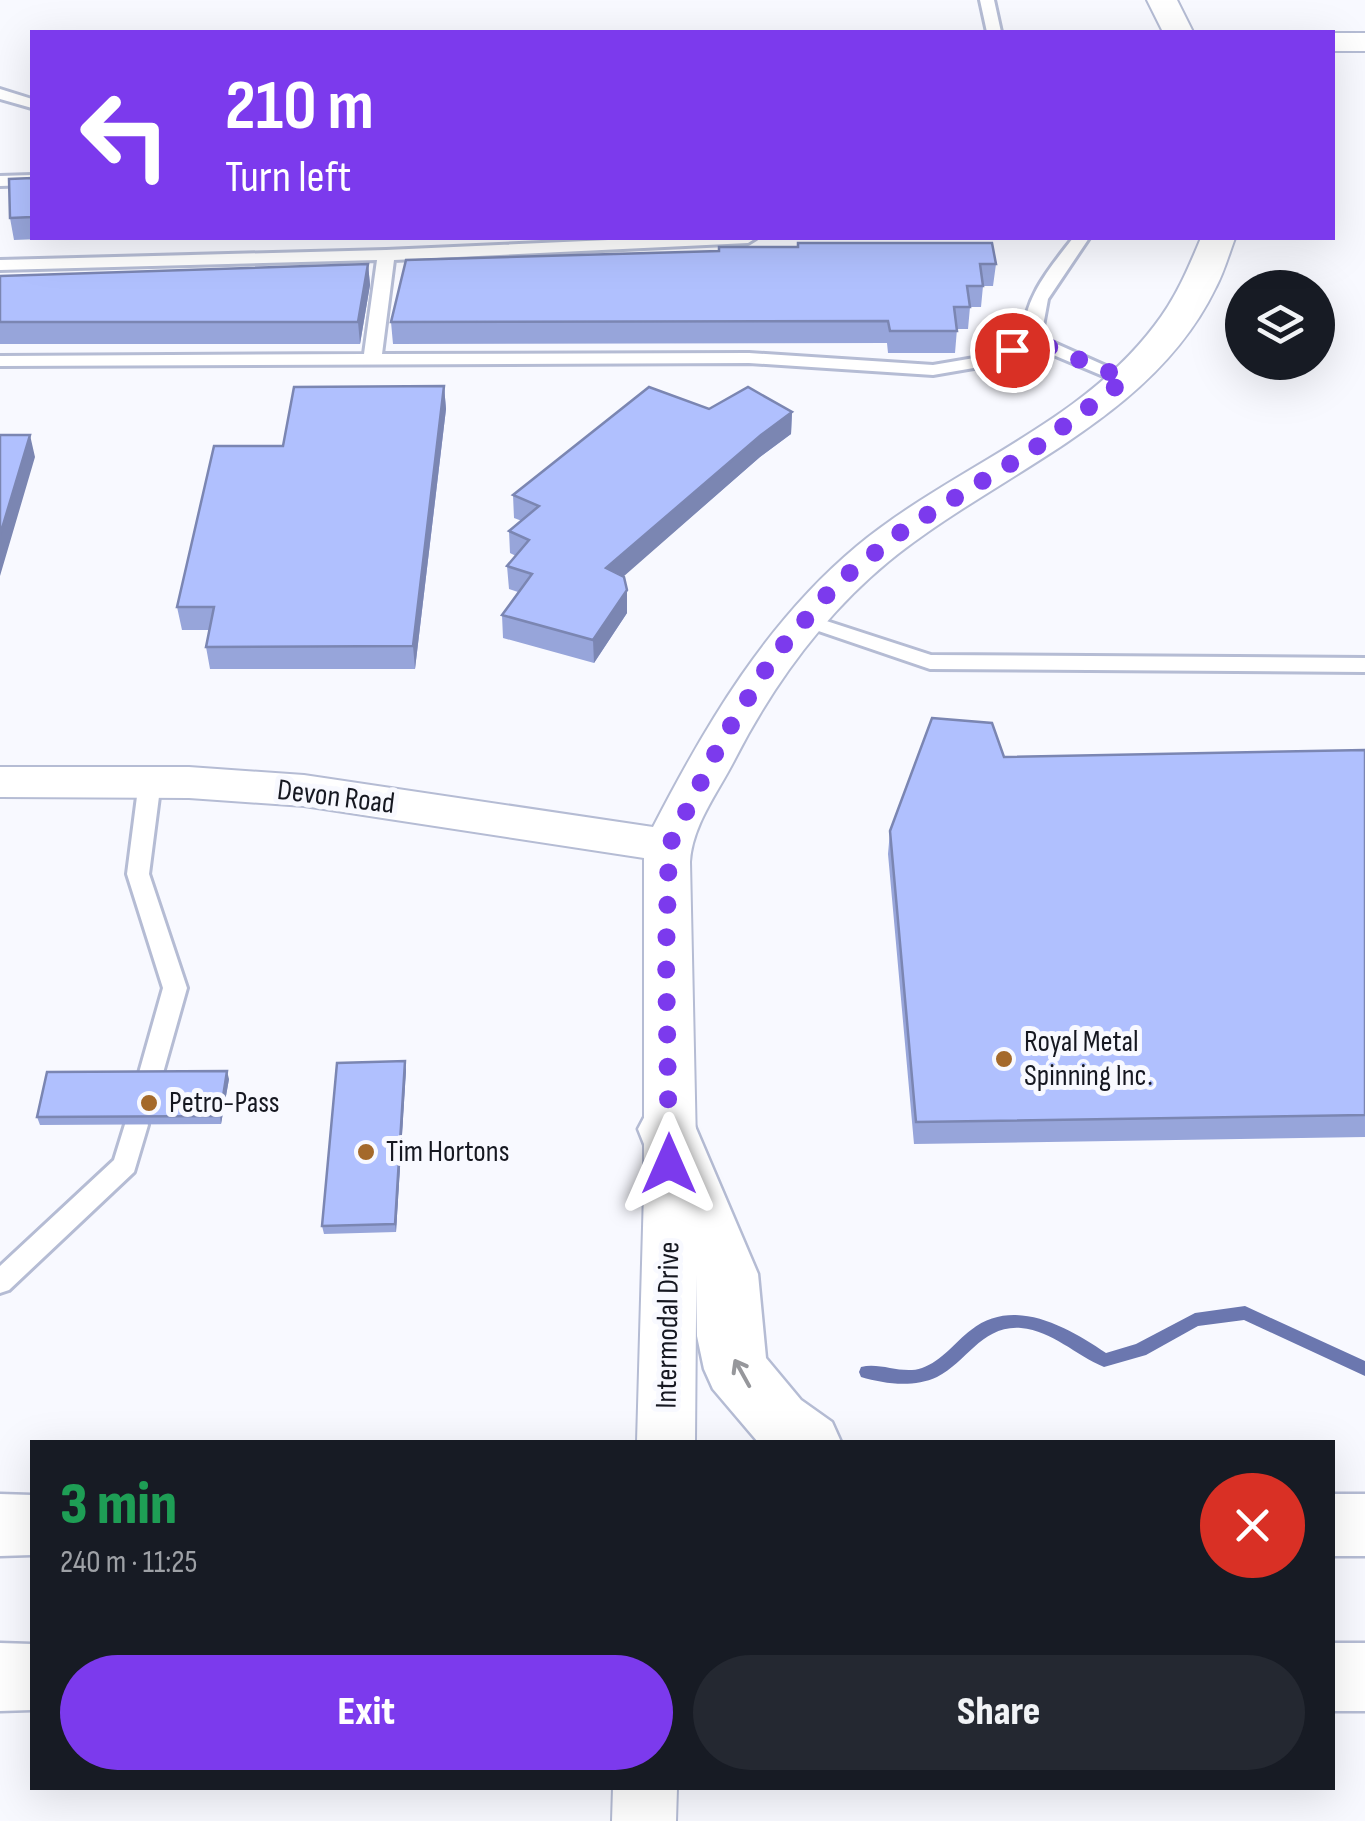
<!DOCTYPE html>
<meta charset="utf-8">
<style>
body{margin:0;font-family:"Sofia Sans Condensed",sans-serif;background:#242831;color:#f1f3f6;height:100vh;display:flex;flex-direction:column;font-size:38px;white-space:nowrap}
*{box-sizing:border-box;margin:0}
p{font-size:32px;color:#9ea1a6}
.icon{flex:none;width:55px;height:55px;fill:none;stroke:currentColor;stroke-width:2;stroke-linecap:round;stroke-linejoin:round}
.map{position:relative;flex:1;overflow:hidden}
.panel{position:absolute;left:30px;top:1440px;width:1305px;height:350px;display:flex;flex-direction:column;background:#171b24;border-radius:0px;box-shadow:0 10px 40px #0002}
.panel>*{flex:none}
.guide{position:absolute;left:30px;top:30px;width:1305px;height:210px;border-radius:0px;box-shadow:0 10px 40px #0002;background:#7c3aed;color:#fff;overflow:hidden}
.fabs{position:absolute;left:1225px;top:270px;display:grid;gap:20px}
.fabs a{display:grid;place-items:center;width:110px;height:110px;border-radius:50%;background:#171b24;box-shadow:0 10px 40px #0002;font-size:50px}
.pin{position:absolute;display:grid;place-items:center;width:85px;height:85px;color:#fff;margin:-42px;border:5px solid #fff;border-radius:50%;box-shadow:0 2px 10px #0007}
.me{position:absolute;width:110px;margin:-55px;rotate:0deg;stroke-linejoin:round;filter:drop-shadow(0 0 8px #0008)}
.turn{display:flex;align-items:center;gap:35px;height:210px;padding:0 30px;font-size:45px}
.turn .icon{width:130px;height:130px;stroke-width:2.5}
.turn b{display:block;font-size:70px;line-height:85px}
.round{display:grid;place-items:center;flex:none;width:105px;height:105px;border-radius:52px;background:#242831}
.overview{display:flex;align-items:center;justify-content:space-between;height:170px;padding:0 30px}
h1{font-size:60px;font-weight:800;line-height:75px;color:#1e9e55}
.action{display:flex;gap:20px;margin-top:auto;padding:20px 30px}
.action a{flex:1;height:115px;border-radius:60px;background:#7c3aed;color:#fff;font-size:40px;font-weight:800;line-height:115px;text-align:center}
.action a+a{background:#242831;color:#f1f3f6}
.map>svg:first-child{display:block}
.lines{fill:none;stroke-linecap:round;stroke-linejoin:round}
.stream{fill:#6b77af;fill-rule:evenodd}
.service-casing{stroke:#b5bcd4;stroke-width:6}
.minor-casing{stroke:#b5bcd4;stroke-width:4}
.secondary-casing{stroke:#b5bcd4;stroke-width:5}
.service{fill:#fff;fill-rule:evenodd}
.minor{fill:#fff;fill-rule:evenodd}
.secondary{fill:#fff;fill-rule:evenodd}
.wall{fill:#97a5da}
.shaded-wall{fill:#7b86b2}
.building{fill:#b0c0fe;stroke:#7b86b2;stroke-width:2.5}
.oneway{stroke:#96979b}
.route{stroke:#7c3aed;stroke-width:18;stroke-dasharray:0 32.4}
.poi-dot{fill:#a4692b;stroke:#f8f9ff;stroke-width:4}
.labels{text-anchor:middle;dominant-baseline:central;stroke-width:10;stroke-linejoin:round;paint-order:stroke}
.street-label{font-size:30px;fill:#161821;stroke:#f8f9ff}
.poi-label{font-size:30px;fill:#161821;stroke:#f8f9ff;text-anchor:start}
</style>
<div class="map">
<svg width="1365" height="1821" viewBox="0 0 1365 1821">
<rect width="100%" height="100%" fill="#f8f9ff"/>
<g class="lines">
<path class="stream" d="M1245,1306L1365,1361V1376L1244,1320L1198,1326L1146,1355L1104,1367C1075,1355 1053,1331 1021,1328C982,1325 967,1362 937,1377C913,1388 885,1384 861,1377L859,1372L861,1367C881,1362 902,1375 922,1368C942,1361 955,1342 971,1330C1014,1296 1067,1327 1106,1353L1136,1344L1195,1313Z"/>
<g class="service-casing">
<path id="service" d="M980,0H994L1001,32H987Z
M0,89L32,99V108L0,99Z
M32,175V185L0,186V176Z
M653,238H756L748,243L394,260L382,354L749,353L933,365L986,356L1023,338C1024,297 1050,268 1073,238H1089L1048,299L1041,337L1135,379L1132,383H1120L1032,346L997,364L933,375L749,363L0,366V356L364,354L377,260L0,270V260L386,250Z
M805,614L931,655L1365,658V672L930,669L798,624L795,620L798,616Z
M150,774L161,781L149,874L187,988L161,1080L157,1087H141L137,1080L163,988L127,874L139,781Z
M136,1115L145,1118L148,1125L134,1172L9,1290L0,1293V1266L114,1160L127,1118Z"/>
</g>
<g class="minor-casing">
<path id="minor" d="M1147,0H1177L1193,32H1163Z
M1332,33H1365V51H1332Z
M1201,238H1235C1229,254 1224,272 1216,287C1152,421 996,473 888,562C824,615 773,685 735,759C719,791 692,825 690,862L697,1192L695,1442H637L644,1192V858L304,806L189,798L0,797V767H189L304,775L653,827C706,724 767,621 857,546C951,468 1080,425 1155,325C1176,298 1188,269 1201,238Z
M613,1788H677L676,1821H612Z"/>
</g>
<g class="secondary-casing">
<path id="secondary" d="M668,1106L689,1112L758,1274L766,1358L801,1400L832,1422L841,1442H758L713,1389L704,1369L697,1336L696,1274L638,1129L647,1112Z
M0,1494L32,1495V1555L0,1556Z
M1332,1494H1365V1556H1332Z
M0,1643L32,1644V1710L0,1711Z
M1332,1643H1365V1711H1332Z"/>
</g>
<use href="#service" class="service"/>
<use href="#minor" class="minor"/>
<use href="#secondary" class="secondary"/>
</g>
<path class="wall" d="M32,178V238H68L14,240L10,218Z
M797,247L996,264L993,286H983L981,307H970L968,329H957L955,353H888L887,343L393,344L391,322L719,251Z
M368,264L370,285L360,344H0V276Z
M444,386L446,409L415,669H210L206,647L209,630H182L177,607L283,446Z
M709,409L792,412L791,434L760,457L623,576L627,613L594,663L503,638L502,615L518,592L509,589L507,566L516,556L510,553L509,531L522,521L514,518L513,495Z
M1365,750V1137L914,1144L888,854L890,831L1004,757Z
M406,1070L396,1232L324,1234L322,1226Z
M229,1079L221,1124L40,1125L37,1117Z"/>
<path class="shaded-wall" d="M368,264L370,285L360,344L358,322Z
M444,386L446,409L415,669L413,646Z
M792,412L791,434L760,457L607,591L606,568L761,435Z
M30,435L35,457L0,576V535Z
M627,590V613L594,663L593,640Z
M405,1061L406,1070L396,1232L395,1224Z
M227,1071L229,1079L221,1124L220,1116Z"/>
<path class="building" d="M32,178V217L10,218L9,179Z
M798,243H992L996,264H980L983,286H967L970,307H954L957,331H890L888,321L391,322L406,260L719,251V247H798Z
M368,264L358,322H0V276Z
M444,386L413,646L206,647L214,607H177L214,446H283L294,387Z
M649,387L709,409L748,387L792,412L761,435L606,568L624,577L627,590L593,640L502,615L532,574L507,566L529,540L509,531L539,506L513,495Z
M0,435H30L0,535Z
M932,718L992,723L1004,757L1365,750V1115L916,1122L890,831Z
M405,1061L395,1224L322,1226L337,1063Z
M227,1071L220,1116L37,1117L47,1072Z"/>
<defs><path id="oneway-shaft" d="M-6 0H5M1.5-3L5.5 0L1.5 3" fill="none" stroke-width="1.6" stroke-linecap="round" stroke-linejoin="round" transform="scale(2.5)"/></defs>
<use class="oneway" href="#oneway-shaft" transform="translate(742 1373) rotate(-119)"/>
<g class="lines">
<path class="route" d="M669,1164L666,955L669,846L722,740L774,656L837,583L906,528L1031,451L1126,379L1032,340L1012,350"/>
</g>
<g class="poi-dot">
<circle cx="1004" cy="1059" r="10"/>
<circle cx="149" cy="1103" r="10"/>
<circle cx="366" cy="1152" r="10"/>
</g>
<g class="labels">
<g class="street-label">
<text transform="translate(336 797) rotate(7)">Devon Road</text>
<text transform="translate(668 1325) rotate(-89)">Intermodal Drive</text>
</g>
<g class="poi-label">
<text x="1024" y="1042">Royal Metal<tspan x="1024" dy="34">Spinning Inc.</tspan></text>
<text x="169" y="1103">Petro-Pass</text>
<text x="386" y="1152">Tim Hortons</text>
</g>
</g>
</svg>
<div class="fabs">
<a><svg class="icon" aria-label="layers" viewBox="0 0 24 24"><path d="M12 4l9 5-9 5-9-5zM3 14l9 5 9-5"/></svg></a>
</div>
<div class="pin" style="left:1012px;top:350px;background:#d93025"><svg class="icon" aria-label="arrive" viewBox="0 0 24 24"><path d="M6 21V4h12l-3 4 3 4H6"/></svg></div>
<svg class="me" style="left:669px;top:1164px" viewBox="-20 -20 40 40"><path d="M0-17L14 15 0 8-14 15z" fill="#7c3aed" stroke="#fff" stroke-width="4"/></svg>
<div class="guide">
<div class="turn"><svg class="icon" aria-label="left" viewBox="0 0 24 24"><path d="M17 20v-9H6M10 6l-5 5 5 5"/></svg><div><b>210 m</b>Turn left</div></div>
</div>
<section class="panel">
<div class="overview"><div><h1>3 min</h1><p>240 m · 11:25</p></div><a class="round" style="background:#d93025;color:#fff"><svg class="icon" aria-label="close" viewBox="0 0 24 24"><path d="M6 6l12 12M18 6L6 18"/></svg></a></div>
<div class="action"><a>Exit</a><a>Share</a></div>
</section>
</div>
